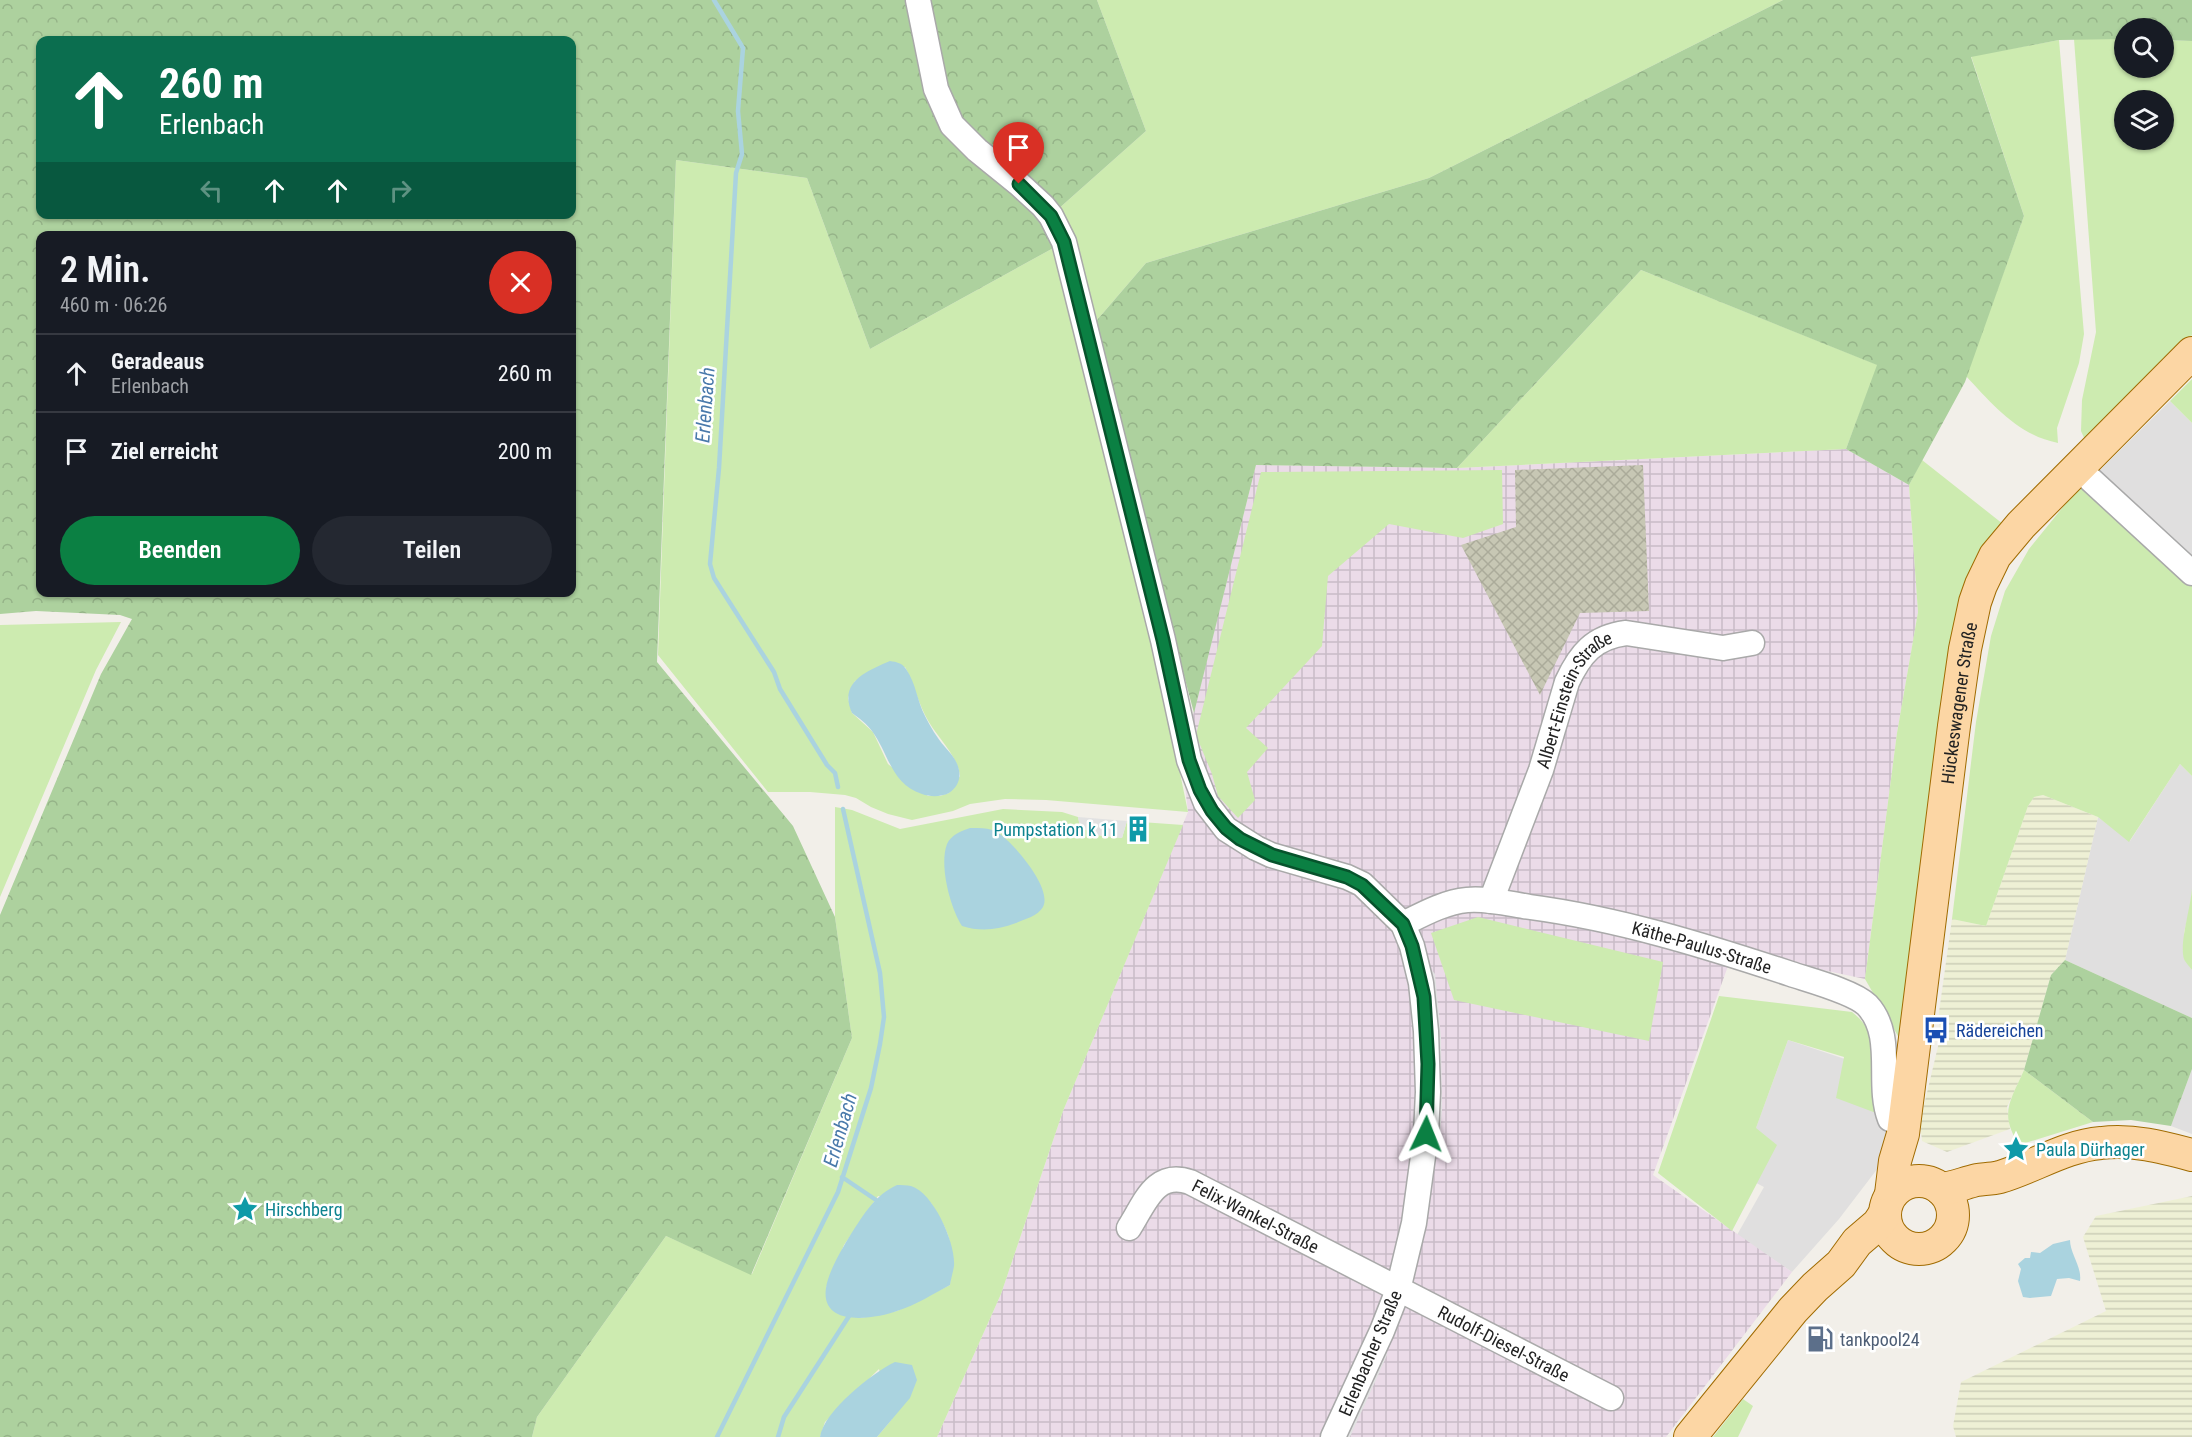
<!DOCTYPE html>
<html lang="de">
<meta charset="utf-8">
<style>
body{margin:0;font-family:"Roboto Condensed",sans-serif;background:#242831;color:#f1f3f6;height:100vh;display:flex;flex-direction:column;font-size:22px;white-space:nowrap}
*{box-sizing:border-box;margin:0}
p{font-size:20px;color:#9ea1a6}
.icon{flex:none;width:33px;height:33px;fill:none;stroke:currentColor;stroke-width:2;stroke-linecap:round;stroke-linejoin:round}
.map{position:relative;flex:1;overflow:hidden}
.side{position:absolute;left:36px;top:231px;width:540px;height:366px;display:flex;flex-direction:column;background:#171b24;border-radius:12px;box-shadow:0 2px 4px #0004}
.side>*{flex:none}
.hud{position:absolute;left:36px;top:36px;width:540px;height:183px;border-radius:12px;box-shadow:0 2px 4px #0004;background:#0b6e4f;color:#fff;overflow:hidden}
.buttons{position:absolute;left:2114px;top:18px;display:grid;gap:12px}
.buttons a{display:grid;place-items:center;width:60px;height:60px;border-radius:50%;background:#171b24;box-shadow:0 2px 4px #0004;font-size:30px}
.pin{position:absolute;display:grid;place-items:center;width:51px;height:51px;color:#fff;margin:-62px -26px;border-radius:50% 50% 50% 0;rotate:-45deg;box-shadow:0 0 6px #0007}
.pin .icon{rotate:45deg}
.me{position:absolute;width:66px;margin:-33px;rotate:2deg;stroke-linejoin:round;filter:drop-shadow(0 0 4px #0008)}
.turn{display:flex;align-items:center;gap:21px;height:126px;padding:0 24px;font-size:27px}
.turn .icon{width:78px;height:78px;stroke-width:2.5}
.turn b{display:block;font-size:42px;line-height:51px}
.lanes{display:flex;align-items:center;height:57px;padding:0 24px;background:#0003;justify-content:center;gap:30px;direction:ltr}
.lanes .off{opacity:.35}
.round{display:grid;place-items:center;flex:none;width:63px;height:63px;border-radius:32px;background:#242831}
.head{display:flex;align-items:center;justify-content:space-between;height:102px;padding:0 24px}
h1{font-size:36px;font-weight:600;line-height:45px}
.primary-button{display:flex;gap:12px;margin-top:auto;padding:12px 24px}
.primary-button a{flex:1;height:69px;border-radius:36px;background:#0b8043;color:#fff;font-size:24px;font-weight:600;line-height:69px;text-align:center}
.primary-button a+a{background:#242831;color:#f1f3f6}
ul{padding:0;list-style:none}
li{display:flex;align-items:center;gap:18px;height:78px;padding:0 24px;border-top:2px solid #363941}
li div{flex:1}
li b{display:block;font-size:22px}
li em{font-style:normal}
.map>svg:first-child{display:block}
.residential{fill:#e0dfdf}
.industrial{fill:url(#industrial-grid)}
.construction{fill:url(#construction-cross-hatch)}
.farmland{fill:url(#farmland-rules)}
.grass{fill:#cdebb0;fill-rule:evenodd}
.forest{fill:url(#forest-crowns);fill-rule:evenodd}
.parking{fill:#e2e2e2}
.water{fill:#aad3df}
.lines{fill:none;stroke-linecap:round;stroke-linejoin:round}
.stream{stroke:#aad3df;stroke-width:4.5}
.minor-casing{stroke:#a9a9a9;stroke-width:27}
.major-casing{stroke:#a06b00;stroke-width:34}
.minor{stroke:#fff;stroke-width:24}
.major{stroke:#fcd6a4;stroke-width:32}
.route-casing{stroke:#07532c;stroke-width:15}
.route{stroke:#0b8043;stroke-width:10}
.labels{text-anchor:middle;dominant-baseline:central;stroke-width:5;stroke-linejoin:round;paint-order:stroke}
.street-label{font-size:18px;fill:#222;stroke:#fff}
.culture-label{font-size:18px;fill:#0d838f;stroke:#fff;text-anchor:start}
.transit-label{font-size:18px;fill:#164399;stroke:#fff;text-anchor:start}
.service-label{font-size:18px;fill:#4e5e75;stroke:#fff;text-anchor:start}
.water-label{font-size:20px;font-style:italic;fill:#4a7aab;stroke:#fff}
</style>
<div class="map">
<svg width="2192" height="1437" viewBox="0 0 2192 1437">
<defs>
<pattern id="industrial-grid" width="8" height="8" patternUnits="userSpaceOnUse" patternTransform="scale(1.5)"><rect width="8" height="8" fill="#ebdbe8"/><path d="M0 4h8M4 0v8" fill="none" stroke="#c9bcc7"/></pattern>
<pattern id="construction-cross-hatch" width="8" height="8" patternUnits="userSpaceOnUse" patternTransform="scale(1.5)"><rect width="8" height="8" fill="#c7c7b4"/><path d="M0 0l8 8M0 8l8-8" fill="none" stroke="#abab9a"/></pattern>
<pattern id="farmland-rules" width="6" height="5" patternUnits="userSpaceOnUse" patternTransform="scale(1.5)"><rect width="6" height="5" fill="#eef0d5"/><path d="M0 2.5h6" fill="none" stroke="#ccceb7"/></pattern>
<pattern id="forest-crowns" width="20" height="18" patternUnits="userSpaceOnUse" patternTransform="scale(1.5)"><rect width="20" height="18" fill="#add19e"/><path d="M2 6a3 3 0 1 1 6 0M12 15a3 3 0 1 1 6 0" fill="none" stroke="#95b388"/></pattern>
</defs>
<rect width="100%" height="100%" fill="#f2efe9"/>
<path class="residential" d="M2170,401L2192,423V569L2094,476Z
M2180,764L2192,776V888L2191,904L2184,932V958L2192,970V1018L2065,960L2098,817L2130,841Z
M1788,1040L1878,1070L1887,1140L1884,1157L1878,1168L1839,1219L1792,1272L1737,1235L1764,1187L1739,1174Z
M2192,1069V1134L2171,1126Z"/>
<path class="industrial" d="M1846,449L1909,485L1918,612L1897,733L1865,979L1762,957L1728,966L1653,1175L1792,1272L1666,1437H937L1001,1294L1063,1111L1188,812L1182,759L1256,465L1457,468Z"/>
<path class="construction" d="M1643,465L1649,611L1580,613L1540,695L1461,545L1516,527L1515,470Z"/>
<path class="farmland" d="M2043,795L2098,817L2065,960L2051,975L2024,1070L2007,1107L2010,1129L1947,1152L1922,1141L1920,1122L1940,1038L1939,1012L1952,919L1986,926L2028,806L2034,797Z
M2192,1196V1437H1956L1953,1426L1961,1382L2106,1311L2083,1237L2096,1216Z"/>
<path class="grass" d="M1097,0H1783L1429,178L1146,263L1091,327L1056,211L1146,131Z
M2074,39H2124V68H2163V40L2192,41V335L2085,440L2081,431L2082,400L2096,332ZM2124,100H2163V140H2124Z
M2059,40L2084,334L2079,363L2057,428L2058,443C2019,436 1992,404 1966,376L2024,216L1971,56Z
M676,160L807,178L870,349L1057,246L1153,642L1188,812L1046,800L1005,799L970,804L953,811L912,820L888,814L871,807L856,798L845,795L810,792H768L658,655ZM905,667C913,682 917,699 925,715C935,736 957,753 960,776L949,793L940,796H928L888,764L873,732L852,713L848,698L855,681Z
M1641,270L1878,365L1846,449L1457,468Z
M2192,379V423L2170,401Z
M1922,460L2003,524L1902,1043L1865,979L1897,733L1918,612L1909,485Z
M1502,470L1503,524L1463,538L1389,524L1328,576L1322,646L1246,728L1268,748L1247,772L1255,800L1238,818L1218,796L1212,774L1196,735L1261,472Z
M2080,486L2087,487L2192,579V776L2180,764L2129,842L2098,817L2043,795L2034,797L2028,806L1986,926L1952,919L1976,722L1991,636L2005,591L2029,549Z
M121,622L96,670L0,897V625Z
M835,807L852,810L900,829L1003,809L1062,812L1078,817L1080,827L1097,835L1122,838L1127,821L1183,825L1063,1111L1001,1294L937,1437H877L892,1419L879,1369L825,1422L820,1437H532L537,1417L666,1236L752,1274L852,1038L835,917ZM878,1196L931,1203C953,1239 953,1243 950,1285L897,1311L861,1318L826,1288L844,1245Z
M2192,888V970C2190,967 2185,962 2184,959C2179,943 2191,907 2192,888Z
M1478,917L1663,962L1649,1041L1454,1000L1431,933Z
M1719,996L1852,1012C1884,1036 1877,1078 1876,1113L1836,1098L1844,1057L1788,1040L1756,1128L1777,1145L1732,1231L1658,1173Z
M2024,1070L2093,1122L2019,1145C1999,1113 2010,1102 2024,1070Z
M1743,1399L1753,1406L1738,1437H1713Z"/>
<path class="forest" d="M0,0H910L928,94L1033,205L1057,246L870,349L807,178L676,160L657,662L793,826L835,917L852,1038L751,1275L666,1236L537,1417L532,1437H0V915L101,674L132,619L120,615L36,611L0,614ZM40,40H572V214H40ZM40,236H572V592H40Z
M929,0H1097L1146,131L1056,211L958,116L943,83Z
M1783,0H2192V41L2163,40V28H2124V39L2059,40L1971,57L2024,216L1965,382L1909,485L1846,449L1877,365L1641,270L1457,468L1256,465L1194,713L1091,327L1146,263L1429,178Z
M2065,960L2192,1018V1069L2171,1126L2131,1120L2093,1122L2024,1070L2051,975Z"/>
<path class="parking" d="M1078,817L1127,821L1122,838L1097,835L1080,827Z
M1427,964L1435,974L1441,1037L1442,1110L1439,1148H1433Z
M1386,1342L1387,1355L1376,1380L1350,1437H1343Z"/>
<path class="water" d="M890,661C897,662 902,663 906,669C916,683 917,701 925,716C930,726 937,738 945,747C951,754 957,760 959,770C961,779 957,788 949,793C941,797 930,797 922,794C891,784 889,754 872,731C867,724 859,718 852,713C838,682 867,671 890,661Z
M970,828C979,828 988,827 997,832C1012,841 1053,888 1043,907C1038,916 1025,919 1016,923C998,930 980,932 962,926C950,907 939,865 947,844C951,835 961,831 970,828Z
M897,1185C901,1185 907,1185 911,1186C934,1193 956,1244 954,1266C953,1272 951,1279 950,1285C933,1294 916,1305 897,1311C875,1319 820,1328 826,1288C828,1272 843,1247 851,1234C864,1214 875,1195 897,1185Z
M2070,1240C2070,1254 2082,1266 2080,1281L2069,1278L2057,1279L2051,1296L2030,1298L2023,1297L2018,1281L2021,1269L2018,1264L2025,1258H2030L2031,1252L2040,1253L2053,1244Z
M895,1362L912,1365L917,1380L910,1398L877,1437H820C824,1411 872,1373 895,1362Z"/>
<g class="lines">
<path class="stream" d="M714,0L743,48L738,111L742,154L736,173L719,468L710,564L714,578L774,672L780,689L827,765L835,773L838,787
M842,1177L879,1202
M717,1437L838,1192L871,1088L880,1044L884,1017L880,973L843,809
M778,1437L784,1417L851,1313"/>
<g class="minor-casing">
<g id="minor">
<path d="M918,0L936,89L952,125L977,150L1019,184L1043,206L1051,216L1064,242L1163,640L1189,760L1206,803L1226,829L1256,848L1271,855L1347,877L1362,884L1403,924L1412,946L1421,983L1426,1031L1428,1092L1426,1134L1414,1223L1398,1290L1382,1331L1333,1437"/>
<path d="M2078,468L2192,573"/>
<path id="s1" d="M1491,901L1541,770L1567,682C1580,654 1594,637 1626,633L1723,648L1752,643"/>
<path id="s2" d="M1403,924C1423,914 1445,902 1467,900C1487,898 1510,904 1530,907C1620,919 1706,946 1791,974C1809,980 1854,992 1867,1005C1896,1036 1876,1083 1890,1119L1904,1124"/>
<path id="s3" d="M1129,1228C1145,1203 1155,1170 1190,1182L1611,1398"/>
</g>
</g>
<g class="major-casing">
<g id="major">
<circle cx="1919" cy="1215" r="34"/>
<path d="M1941,1189C1954,1188 1964,1183 1977,1180C1984,1179 1992,1179 2000,1177C2034,1167 2065,1146 2101,1143C2132,1139 2162,1147 2192,1155"/>
<path id="s4" d="M1891,1194L1895,1161L1903,1134L1954,726L1965,649L1975,602L1981,585L1995,556L2021,525L2192,353"/>
<path d="M1690,1437L1793,1310L1815,1287L1841,1264L1857,1242L1878,1224L1884,1215"/>
</g>
</g>
<use href="#minor" class="minor"/>
<use href="#major" class="major"/>
</g>
<g class="lines">
<g class="route-casing">
<path id="route" d="M1019,184L1051,216L1064,242L1163,640L1189,760L1200,790L1212,811L1226,828L1240,839L1272,855L1347,877L1362,885L1403,924L1412,946L1424,997L1428,1064L1426,1134"/>
</g>
<use href="#route" class="route"/>
</g>
<defs>
<g id="building-bare" transform="scale(2.07)"><path d="M-4-6H4V6H1V3H-1V6H-4ZM-2.5-4.3h1.7v1.8h-1.7ZM.8-4.3h1.7v1.8H.8ZM-2.5-1h1.7V.8h-1.7ZM.8-1h1.7V.8H.8Z" fill="#0f9aa8" stroke="#fff" stroke-width="2.5" paint-order="stroke"/></g>
<g id="bus-bare" transform="scale(2.07)"><path d="M-5-6H5V4H4V6H2V4H-2V6H-4V4H-5ZM-3.5-4V0h7V-4ZM-3.5 1.2v1.5H-2V1.2ZM2 1.2v1.5H3.5V1.2Z" fill="#1a4fb4" stroke="#fff" stroke-width="2.5" paint-order="stroke"/></g>
<g id="sight-bare" transform="scale(2.07)"><path d="M0-6L1.8-2.2L6-1.7L2.9 1.2L3.7 5.4L0 3.3L-3.7 5.4L-2.9 1.2L-6-1.7L-1.8-2.2Z" fill="#0f9aa8" stroke="#fff" stroke-width="2.5" paint-order="stroke"/></g>
<g id="fuel-bare" transform="scale(2.07)"><path d="M-5.5-6h7V0h2V4h1.3V-2.5L3-4.5l.8-.8L6-3V5H2.5V1h-1V6h-7ZM-4.2-4.7v3.2H.2V-4.7Z" fill="#5c6f8a" stroke="#fff" stroke-width="2.5" paint-order="stroke"/></g>
</defs>
<g fill-rule="evenodd">
<use href="#building-bare" x="1138" y="829"/>
<use href="#bus-bare" x="1936" y="1030"/>
<use href="#sight-bare" x="2016" y="1149"/>
<use href="#sight-bare" x="245" y="1209"/>
<use href="#fuel-bare" x="1820" y="1339"/>
</g>
<g class="labels">
<g class="street-label">
<text stroke="none"><textPath href="#s4" startOffset="496">Hückeswagener Straße</textPath></text>
<text stroke="none"><textPath href="#s1" startOffset="220">Albert-Einstein-Straße</textPath></text>
<text stroke="none"><textPath href="#s2" startOffset="309">Käthe-Paulus-Straße</textPath></text>
<text stroke="none"><textPath href="#s3" startOffset="159">Felix-Wankel-Straße</textPath></text>
<text stroke="none"><textPath href="#s3" startOffset="438">Rudolf-Diesel-Straße</textPath></text>
<text transform="translate(1370 1353) rotate(-67)">Erlenbacher Straße</text>
</g>
<g class="culture-label">
<text x="1118" y="829" text-anchor="end">Pumpstation k 11</text>
<text x="2036" y="1149">Paula Dürhager</text>
<text x="265" y="1209">Hirschberg</text>
</g>
<g class="transit-label">
<text x="1956" y="1030">Rädereichen</text>
</g>
<g class="service-label">
<text x="1840" y="1339">tankpool24</text>
</g>
<g class="water-label">
<text transform="translate(705 405) rotate(-86)">Erlenbach</text>
<text transform="translate(840 1130) rotate(-74)">Erlenbach</text>
</g>
</g>
</svg>
<div class="buttons">
<a><svg class="icon" aria-label="search" viewBox="0 0 24 24"><circle cx="10" cy="10" r="6"/><path d="M15 15l6 6"/></svg></a>
<a><svg class="icon" aria-label="layers" viewBox="0 0 24 24"><path d="M12 4l9 5-9 5-9-5zM3 14l9 5 9-5"/></svg></a>
</div>
<div class="pin" style="left:1019px;top:184px;background:#d93025"><svg class="icon" aria-label="arrive" viewBox="0 0 24 24"><path d="M6 21V4h12l-3 4 3 4H6"/></svg></div>
<svg class="me" style="left:1426px;top:1134px" viewBox="-20 -20 40 40"><path d="M0-17L14 15 0 8-14 15z" fill="#0b8043" stroke="#fff" stroke-width="4"/></svg>
<div class="hud">
<div class="turn"><svg class="icon" aria-label="ahead" viewBox="0 0 24 24"><path d="M12 20V5M6 11l6-6 6 6"/></svg><div><b>260 m</b>Erlenbach</div></div>
<div class="lanes"><svg class="icon off" aria-label="left" viewBox="0 0 24 24"><path d="M17 20v-9H6M10 6l-5 5 5 5"/></svg><svg class="icon" aria-label="ahead" viewBox="0 0 24 24"><path d="M12 20V5M6 11l6-6 6 6"/></svg><svg class="icon" aria-label="ahead" viewBox="0 0 24 24"><path d="M12 20V5M6 11l6-6 6 6"/></svg><svg class="icon off" aria-label="right" viewBox="0 0 24 24"><path d="M7 20v-9h11M14 6l5 5-5 5"/></svg></div>
</div>
<section class="side">
<div class="head"><div><h1>2 Min.</h1><p>460 m · 06:26</p></div><a class="round" style="background:#d93025;color:#fff"><svg class="icon" aria-label="close" viewBox="0 0 24 24"><path d="M6 6l12 12M18 6L6 18"/></svg></a></div>
<ul>
<li><svg class="icon" aria-label="ahead" viewBox="0 0 24 24"><path d="M12 20V5M6 11l6-6 6 6"/></svg><div><b>Geradeaus</b><p>Erlenbach</p></div><em>260 m</em></li>
<li><svg class="icon" aria-label="arrive" viewBox="0 0 24 24"><path d="M6 21V4h12l-3 4 3 4H6"/></svg><div><b>Ziel erreicht</b></div><em>200 m</em></li>
</ul>
<div class="primary-button"><a>Beenden</a><a>Teilen</a></div>
</section>
</div>
